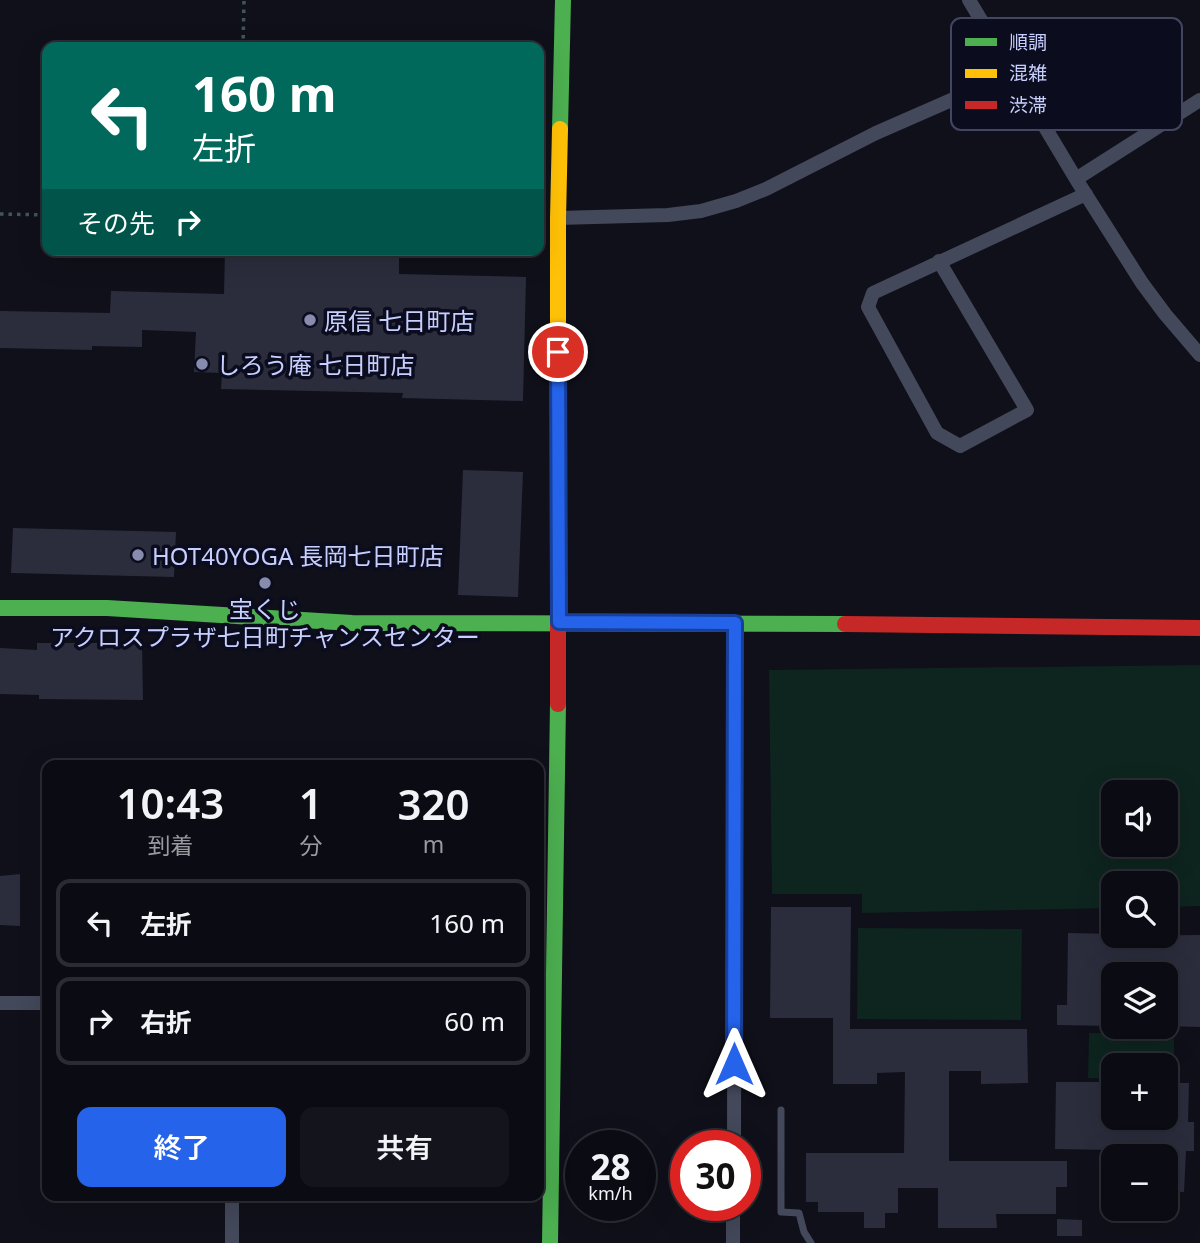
<!DOCTYPE html>
<html lang="ja">
<meta charset="utf-8">
<style>
body{margin:0;font-family:"Noto Sans","Noto Sans JP",sans-serif;background:#14151c;color:#f1f3f6;height:100vh;display:flex;flex-direction:column;font-size:26px;white-space:nowrap}
*{box-sizing:border-box;margin:0}
p{font-size:23px;color:#9a9ba0}
.icon{flex:none;width:38px;height:38px;fill:none;stroke:currentColor;stroke-width:2;stroke-linecap:round;stroke-linejoin:round}
.map{position:relative;flex:1;overflow:hidden}
.sheet{position:absolute;left:42px;top:760px;width:502px;height:441px;display:flex;flex-direction:column;background:#0b0c13;border-radius:14px;box-shadow:0 7px 28px #0002,0 0 0 2px #2b2c33}
.sheet>*{flex:none}
.top-card{position:absolute;left:42px;top:42px;width:502px;height:214px;border-radius:14px;box-shadow:0 7px 28px #0002,0 0 0 2px #2b2c33;background:#00695c;color:#fff;overflow:hidden}
.controls{position:absolute;left:1101px;top:780px;display:grid;gap:14px}
.controls a{display:grid;place-items:center;width:77px;height:77px;border-radius:14px;background:#0b0c13;box-shadow:0 7px 28px #0002,0 0 0 2px #2b2c33;font-size:35px}
.speed{position:absolute;left:565px;top:1130px;display:flex;gap:14px;font-size:35px;font-weight:700;text-align:center}
.speed>*{display:grid;place-content:center;width:91px;height:91px;border-radius:50%;background:#0b0c13;box-shadow:0 7px 28px #0002,0 0 0 2px #2b2c33;line-height:1}
.speed small{font-size:18px;font-weight:400}
.speed .limit{border:10px solid #d22;background:#fff;color:#111}
.pin{position:absolute;display:grid;place-items:center;width:60px;height:60px;color:#fff;margin:-30px;border:4px solid #fff;border-radius:50%;box-shadow:0 2px 7px #0007}
.me{position:absolute;width:77px;margin:-38px;rotate:0deg;stroke-linejoin:round;filter:drop-shadow(0 0 5px #0008)}
.turn{display:flex;align-items:center;gap:24px;height:147px;padding:0 35px;font-size:32px}
.turn .icon{width:91px;height:91px;stroke-width:2.5}
.turn b{display:block;font-size:49px;line-height:60px}
.then{display:flex;align-items:center;height:66px;padding:0 35px;background:#0003;gap:14px;font-size:26px}
.eta{display:flex;justify-content:space-evenly;align-items:center;height:119px;text-align:center}
.eta b{font-size:42px;font-weight:600;line-height:49px}
.cta{display:flex;gap:14px;margin-top:auto;padding:14px 35px}
.cta a{flex:1;height:80px;border-radius:14px;background:#2563eb;color:#fff;font-size:28px;font-weight:600;line-height:80px;text-align:center}
.cta a+a{background:#14151c;color:#f1f3f6}
ul{padding:0;list-style:none}
li{display:flex;align-items:center;gap:21px;height:88px;margin:0 14px 10px;padding:0 21px;border:4px solid #2b2c33;border-radius:14px}
li div{flex:1}
li b{display:block;font-size:26px}
li em{font-style:normal}
.map>svg:first-child{display:block}
.green{fill:#0e241f;fill-rule:evenodd}
.building{fill:#2b2d3d}
.lines{fill:none;stroke-linecap:round;stroke-linejoin:round}
.path{stroke:#41555b;stroke-width:3.5;stroke-dasharray:3.5 5;stroke-linecap:butt}
.lane{stroke:#43485a;stroke-width:7}
.street{stroke:#43485a;stroke-width:14}
.fast{stroke:#4caf50;stroke-width:16}
.slow{stroke:#ffc107;stroke-width:16}
.jam{stroke:#c62828;stroke-width:16}
.route-casing{stroke:#184099;stroke-width:18}
.route{stroke:#2563eb;stroke-width:12}
.poi-dot{fill:#878cae;stroke:#0b0c1d;stroke-width:2.5}
.labels{text-anchor:middle;dominant-baseline:central;stroke-width:7;stroke-linejoin:round;paint-order:stroke}
.poi-label{font-size:24px;fill:#c7cfff;stroke:#0b0c1d;text-anchor:start}
.key{fill:#0b0c1d;stroke:#434661;stroke-width:2}
.key-label{font-size:19px;fill:#c7cfff}
</style>
<div class="map">
<svg width="1200" height="1243" viewBox="0 0 1200 1243">
<rect width="100%" height="100%" fill="#0f1019"/>
<path class="green" d="M1200,665V906L1166,907V884H1113V908L862,913V894H772L769,670ZM1113,793H1166V845H1113Z
M858,928L1022,929L1021,1020L857,1019Z
M1089,1033L1174,1034V1079H1166V1066H1113V1079L1088,1078Z"/>
<path class="building" d="M225,250H399V274L526,277L523,401L402,398L403,393L221,389L222,373L194,372L196,332L142,330V347L92,346V350L0,348V311L110,313L111,291L224,294Z
M463,470L523,472L518,597L458,595Z
M13,528L176,532L174,577L11,573Z
M37,643H142L143,700L39,699V695L0,694V648L37,650Z
M20,874V926L0,925V876Z
M771,907H851L850,1029H1027L1028,1083L981,1084V1071H949V1161H1067V1187H1056V1214H996L997,1228H938V1188H898V1213H885V1228H864V1212H818V1202H806V1153H904L905,1072L877,1073V1084H833V1018H770Z
M1068,933L1113,934V936L1200,935V1027L1166,1026V975H1113V1026L1057,1025V1005H1067Z
M1056,1082H1113V1118H1166V1083H1189L1188,1122H1194V1151H1186L1184,1192L1166,1191V1151L1055,1149Z
M1057,1219L1082,1220V1236H1057Z"/>
<g class="lines">
<path class="path" d="M243,47L244,0
M0,214L47,215"/>
<path class="lane" d="M781,1110V1212L799,1213L804,1232L811,1243"/>
<path class="street" d="M969,0L1076,179L1142,283L1165,314L1200,355
M1076,179L1200,100
M558,218L668,215L701,211L736,201L766,189L876,133L1013,73
M939,261L1027,410L960,446L937,433L868,307L873,293L1086,194
M0,1003H47
M734,1146L735,623
M232,1243V1195
M733,1243V1206"/>
<path class="fast" d="M560,129L563,0
M0,608H107L352,623L845,624
M550,1243L558,704"/>
<path class="slow" d="M558,384V218L560,129"/>
<path class="jam" d="M845,624L1200,628
M558,704V384"/>
</g>
<g class="lines">
<g class="route-casing">
<path id="route" d="M558,352L559,622L735,623L734,1064"/>
</g>
<use href="#route" class="route"/>
</g>
<g class="poi-dot">
<circle cx="310" cy="320" r="7"/>
<circle cx="202" cy="364" r="7"/>
<circle cx="138" cy="555" r="7"/>
<circle cx="265" cy="583" r="7"/>
</g>
<g class="labels">
<g class="poi-label">
<text x="324" y="320">原信 七日町店</text>
<text x="216" y="364">しろう庵 七日町店</text>
<text x="152" y="555">HOT40YOGA 長岡七日町店</text>
<text x="265" y="608" text-anchor="middle">宝くじ<tspan x="265" dy="28">アクロスプラザ七日町チャンスセンター</tspan></text>
</g>
</g>
<rect x="951" y="18" width="231" height="112" rx="10" class="key"/>
<rect x="965" y="38" width="32" height="8" fill="#4caf50"/>
<rect x="965" y="69" width="32" height="9" fill="#ffc107"/>
<rect x="965" y="101" width="32" height="8" fill="#c62828"/>
<g class="key-label">
<text x="1009" y="49">順調</text>
<text x="1009" y="80">混雑</text>
<text x="1009" y="112">渋滞</text>
</g>
</svg>
<div class="controls">
<a><svg class="icon" aria-label="sound" viewBox="0 0 24 24"><path d="M4 9h4l5-4v14l-5-4H4zM17 9q2 3 0 6"/></svg></a>
<a><svg class="icon" aria-label="search" viewBox="0 0 24 24"><circle cx="10" cy="10" r="6"/><path d="M15 15l6 6"/></svg></a>
<a><svg class="icon" aria-label="layers" viewBox="0 0 24 24"><path d="M12 4l9 5-9 5-9-5zM3 14l9 5 9-5"/></svg></a>
<a>+</a>
<a>−</a>
</div>
<div class="speed"><div>28<small>km/h</small></div><div class="limit">30</div></div>
<div class="pin" style="left:558px;top:352px;background:#d93025"><svg class="icon" aria-label="arrive" viewBox="0 0 24 24"><path d="M6 21V4h12l-3 4 3 4H6"/></svg></div>
<svg class="me" style="left:734px;top:1064px" viewBox="-20 -20 40 40"><path d="M0-17L14 15 0 8-14 15z" fill="#2563eb" stroke="#fff" stroke-width="4"/></svg>
<div class="top-card">
<div class="turn"><svg class="icon" aria-label="left" viewBox="0 0 24 24"><path d="M17 20v-9H6M10 6l-5 5 5 5"/></svg><div><b>160 m</b>左折</div></div>
<div class="then">その先<svg class="icon" aria-label="right" viewBox="0 0 24 24"><path d="M7 20v-9h11M14 6l5 5-5 5"/></svg></div>
</div>
<section class="sheet">
<div class="eta">
<div><b>10:43</b><p>到着</p></div>
<div><b>1</b><p>分</p></div>
<div><b>320</b><p>m</p></div>
</div>
<ul>
<li><svg class="icon" aria-label="left" viewBox="0 0 24 24"><path d="M17 20v-9H6M10 6l-5 5 5 5"/></svg><div><b>左折</b></div><em>160 m</em></li>
<li><svg class="icon" aria-label="right" viewBox="0 0 24 24"><path d="M7 20v-9h11M14 6l5 5-5 5"/></svg><div><b>右折</b></div><em>60 m</em></li>
</ul>
<div class="cta"><a>終了</a><a>共有</a></div>
</section>
</div>
